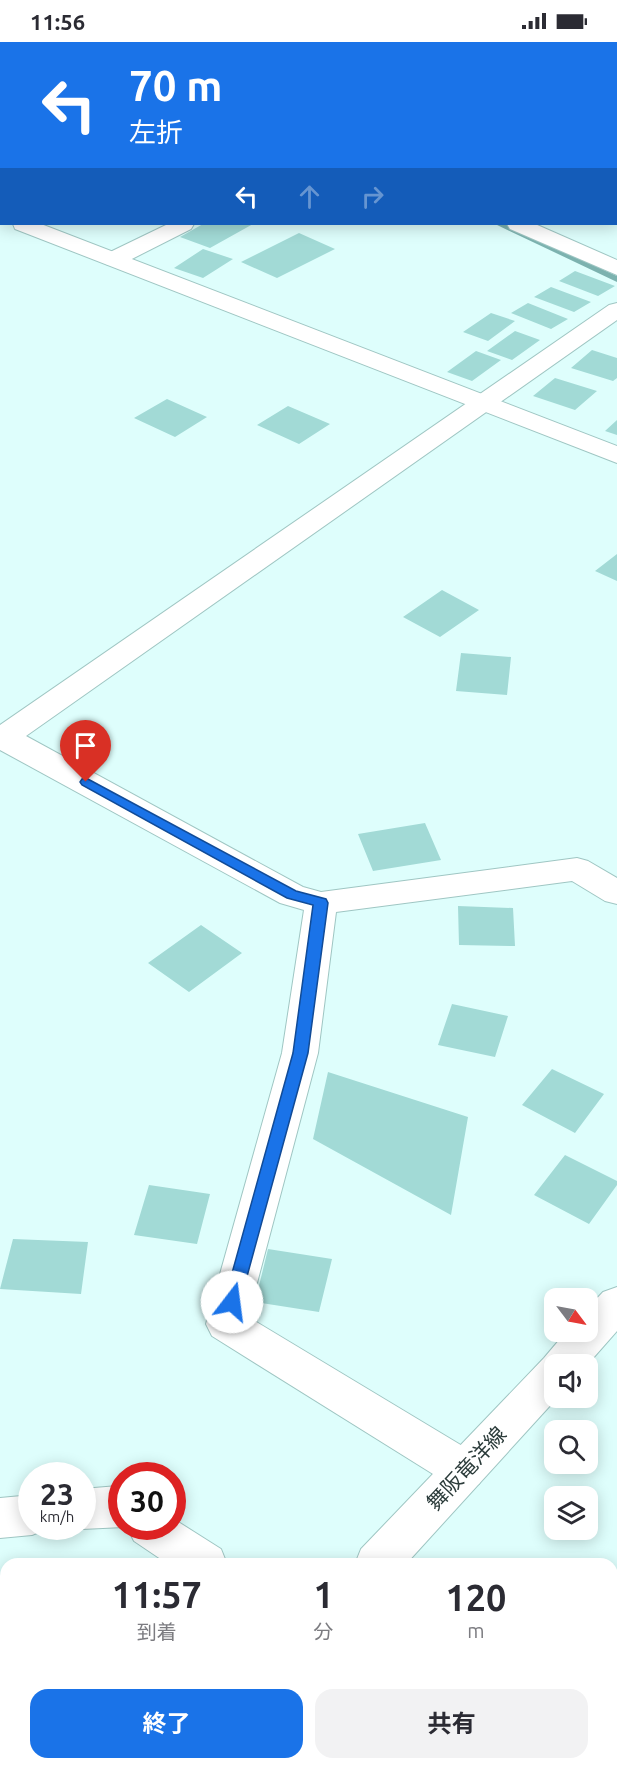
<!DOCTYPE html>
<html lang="ja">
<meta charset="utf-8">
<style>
body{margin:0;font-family:Ubuntu,"Noto Sans JP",sans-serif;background:#f2f2f3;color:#2b2b33;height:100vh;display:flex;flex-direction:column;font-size:22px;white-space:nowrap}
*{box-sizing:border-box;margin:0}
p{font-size:20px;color:#7c7c81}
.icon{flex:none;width:33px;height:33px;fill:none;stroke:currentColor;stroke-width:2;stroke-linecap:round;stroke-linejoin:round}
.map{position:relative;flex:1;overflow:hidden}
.panel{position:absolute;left:0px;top:1516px;width:618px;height:212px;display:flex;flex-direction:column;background:#fff;border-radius:18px 18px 0 0;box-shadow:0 3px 15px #0003}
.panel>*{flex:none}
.banner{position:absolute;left:0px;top:0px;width:618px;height:183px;box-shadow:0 3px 15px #0003;background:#1a73e8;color:#fff;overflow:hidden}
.needle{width:39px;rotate:122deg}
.tools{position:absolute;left:544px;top:1246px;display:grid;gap:12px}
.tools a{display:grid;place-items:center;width:54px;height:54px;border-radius:12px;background:#fff;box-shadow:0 3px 15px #0003;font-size:30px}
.speed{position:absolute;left:18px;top:1420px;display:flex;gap:12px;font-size:30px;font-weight:700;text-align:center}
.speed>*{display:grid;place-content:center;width:78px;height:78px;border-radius:50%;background:#fff;box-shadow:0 3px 15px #0003;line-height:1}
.speed small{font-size:15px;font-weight:400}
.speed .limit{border:9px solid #d22;background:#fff;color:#111}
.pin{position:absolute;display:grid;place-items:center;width:51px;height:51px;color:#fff;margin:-62px -26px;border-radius:50% 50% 50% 0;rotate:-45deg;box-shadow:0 0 6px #0007}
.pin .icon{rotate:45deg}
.me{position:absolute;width:66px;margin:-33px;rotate:15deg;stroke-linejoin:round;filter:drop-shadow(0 0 4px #0008)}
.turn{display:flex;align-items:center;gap:21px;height:126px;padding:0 30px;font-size:27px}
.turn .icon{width:78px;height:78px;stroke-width:2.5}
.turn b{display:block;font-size:42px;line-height:51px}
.lanes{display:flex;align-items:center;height:57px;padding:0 30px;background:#0003;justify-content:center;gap:30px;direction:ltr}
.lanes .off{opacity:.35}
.eta{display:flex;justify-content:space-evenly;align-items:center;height:102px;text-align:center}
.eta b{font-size:36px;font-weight:700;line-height:42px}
.primary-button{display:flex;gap:12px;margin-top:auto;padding:12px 30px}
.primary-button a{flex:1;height:69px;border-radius:18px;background:#1a73e8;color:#fff;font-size:24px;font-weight:700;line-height:69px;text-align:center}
.primary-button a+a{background:#f2f2f3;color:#2b2b33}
.status{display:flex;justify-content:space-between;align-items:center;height:42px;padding:0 30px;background:#fff;direction:ltr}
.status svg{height:16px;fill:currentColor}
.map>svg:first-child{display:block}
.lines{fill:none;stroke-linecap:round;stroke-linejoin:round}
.stream{fill:#7cb2af;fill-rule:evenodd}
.building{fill:#a2dad6}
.minor-casing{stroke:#9fc6c3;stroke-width:2}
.tertiary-casing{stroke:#9fc6c3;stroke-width:2}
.secondary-casing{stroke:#9fc6c3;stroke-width:2}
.minor{fill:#fff;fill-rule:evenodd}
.tertiary{fill:#fff;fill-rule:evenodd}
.secondary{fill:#fff;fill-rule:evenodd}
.route{fill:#1a73e8;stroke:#114b97;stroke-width:1.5}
.labels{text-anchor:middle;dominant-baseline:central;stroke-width:6;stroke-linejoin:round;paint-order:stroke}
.near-street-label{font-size:21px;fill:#2b3b3a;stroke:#fff}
</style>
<div class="status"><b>11:56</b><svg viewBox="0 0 49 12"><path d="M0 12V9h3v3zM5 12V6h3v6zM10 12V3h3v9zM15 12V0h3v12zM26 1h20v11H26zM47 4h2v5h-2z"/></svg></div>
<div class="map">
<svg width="617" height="1727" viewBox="0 0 617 1727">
<rect width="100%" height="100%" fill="#defefc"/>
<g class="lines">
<path class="stream" d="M0,29H2V34H0Z
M495,182H505L617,234V240Z"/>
</g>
<path class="building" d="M203,182H253L210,206L180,195Z
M299,191L335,207L277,236L241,220Z
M203,207L233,217L203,236L174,226Z
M575,229L615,244L598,254L559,239Z
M551,245L591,260L574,270L534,255Z
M528,261L568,277L551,287L511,271Z
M491,271L515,279L488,299L463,290Z
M515,289L540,298L512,318L487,309Z
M592,308L617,316V336L613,339L571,326Z
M476,309L501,318L472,339L447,330Z
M555,336L597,349L575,368L533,354Z
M167,357L207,375L175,395L134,376Z
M288,364L330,382L299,402L257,383Z
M617,378V393L605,389Z
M617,512V539L595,529Z
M442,548L479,568L440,595L403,575Z
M461,611L511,615L507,653L456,649Z
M425,781L441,818L373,829L358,792Z
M458,864L513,866L515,904L459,903Z
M201,883L242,911L189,950L148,921Z
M452,962L508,974L495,1015L438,1003Z
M552,1027L604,1052L575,1091L522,1063Z
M328,1030L468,1075L451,1173L313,1097Z
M565,1113L617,1139V1143L589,1182L534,1153Z
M149,1143L210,1152L197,1202L134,1193Z
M13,1197L88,1200L81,1252L0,1247Z
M268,1207L332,1217L319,1270L255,1260Z
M617,1687V1727H591L594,1722H612V1695Z"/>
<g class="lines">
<g class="minor-casing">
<path id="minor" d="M374,0H397L398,2H375Z
M486,0H505L485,2Z
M616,60H617V73H616Z
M168,182H194L191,187L122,222L114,224L106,222L103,217L106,212Z
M507,182H535L617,218V233L510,187Z
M617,261V278L26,694L303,845L321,850L577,816L588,819L617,836V862L605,859L572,839L336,870L318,1011L248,1275L479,1414L485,1428L479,1442L464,1447L449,1442L212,1294L206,1282L282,1011L304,868L280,861L0,708V683L609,263Z
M118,1444L122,1446V1485H124L82,1487L77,1485H82V1447Z
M32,1453V1485H48L47,1487L32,1493L0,1496V1456Z
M172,1476L221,1507L227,1522H168L134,1499L127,1485H172Z
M461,1722H514L516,1727H463Z"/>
</g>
<g class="tertiary-casing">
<path id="tertiary" d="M33,0H53L32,2Z
M0,13H2V25H0Z
M13,182H41L617,404V421L15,187Z"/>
</g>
<g class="secondary-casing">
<path id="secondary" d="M617,1245V1289L587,1323H555V1356H557L406,1522H355L361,1507L544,1316L566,1290H588V1266L603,1250Z
M164,1722H214L212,1727H162Z"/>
</g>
<use href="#minor" class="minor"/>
<use href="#tertiary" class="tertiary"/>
<use href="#secondary" class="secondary"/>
</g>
<path class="route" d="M86,736L296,849L326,857L328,861L308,1011L240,1260L238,1265L232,1267L226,1265L224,1260L293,1011L313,863L287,856L82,743L80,740L82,737Z"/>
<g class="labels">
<g class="near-street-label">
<text transform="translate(466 1426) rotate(-47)">舞阪竜洋線</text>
</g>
</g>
</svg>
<div class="tools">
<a><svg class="needle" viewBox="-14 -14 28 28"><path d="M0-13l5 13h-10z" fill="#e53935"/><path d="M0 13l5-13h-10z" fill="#7c7c81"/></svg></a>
<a><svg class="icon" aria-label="sound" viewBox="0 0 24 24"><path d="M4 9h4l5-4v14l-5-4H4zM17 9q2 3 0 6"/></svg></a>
<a><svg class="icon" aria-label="search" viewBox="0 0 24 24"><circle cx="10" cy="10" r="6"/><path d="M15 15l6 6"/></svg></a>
<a><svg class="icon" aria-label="layers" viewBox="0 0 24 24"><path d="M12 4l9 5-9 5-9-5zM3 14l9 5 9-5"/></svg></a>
</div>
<div class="speed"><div>23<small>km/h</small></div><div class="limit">30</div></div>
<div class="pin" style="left:86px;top:740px;background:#d93025"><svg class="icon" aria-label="arrive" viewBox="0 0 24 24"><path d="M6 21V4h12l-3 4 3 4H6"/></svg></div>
<svg class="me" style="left:232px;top:1260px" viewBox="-20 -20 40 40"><circle r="19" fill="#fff"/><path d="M0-13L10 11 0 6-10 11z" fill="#1a73e8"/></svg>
<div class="banner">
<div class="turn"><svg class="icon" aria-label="left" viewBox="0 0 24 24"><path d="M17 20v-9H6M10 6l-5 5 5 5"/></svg><div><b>70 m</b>左折</div></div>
<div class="lanes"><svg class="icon" aria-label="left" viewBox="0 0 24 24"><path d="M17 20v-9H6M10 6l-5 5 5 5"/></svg><svg class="icon off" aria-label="ahead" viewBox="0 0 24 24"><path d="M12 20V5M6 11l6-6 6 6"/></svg><svg class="icon off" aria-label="right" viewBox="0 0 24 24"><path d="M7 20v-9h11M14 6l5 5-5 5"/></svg></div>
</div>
<section class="panel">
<div class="eta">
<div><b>11:57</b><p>到着</p></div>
<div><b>1</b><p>分</p></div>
<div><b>120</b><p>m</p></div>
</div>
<div class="primary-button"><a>終了</a><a>共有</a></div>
</section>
</div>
